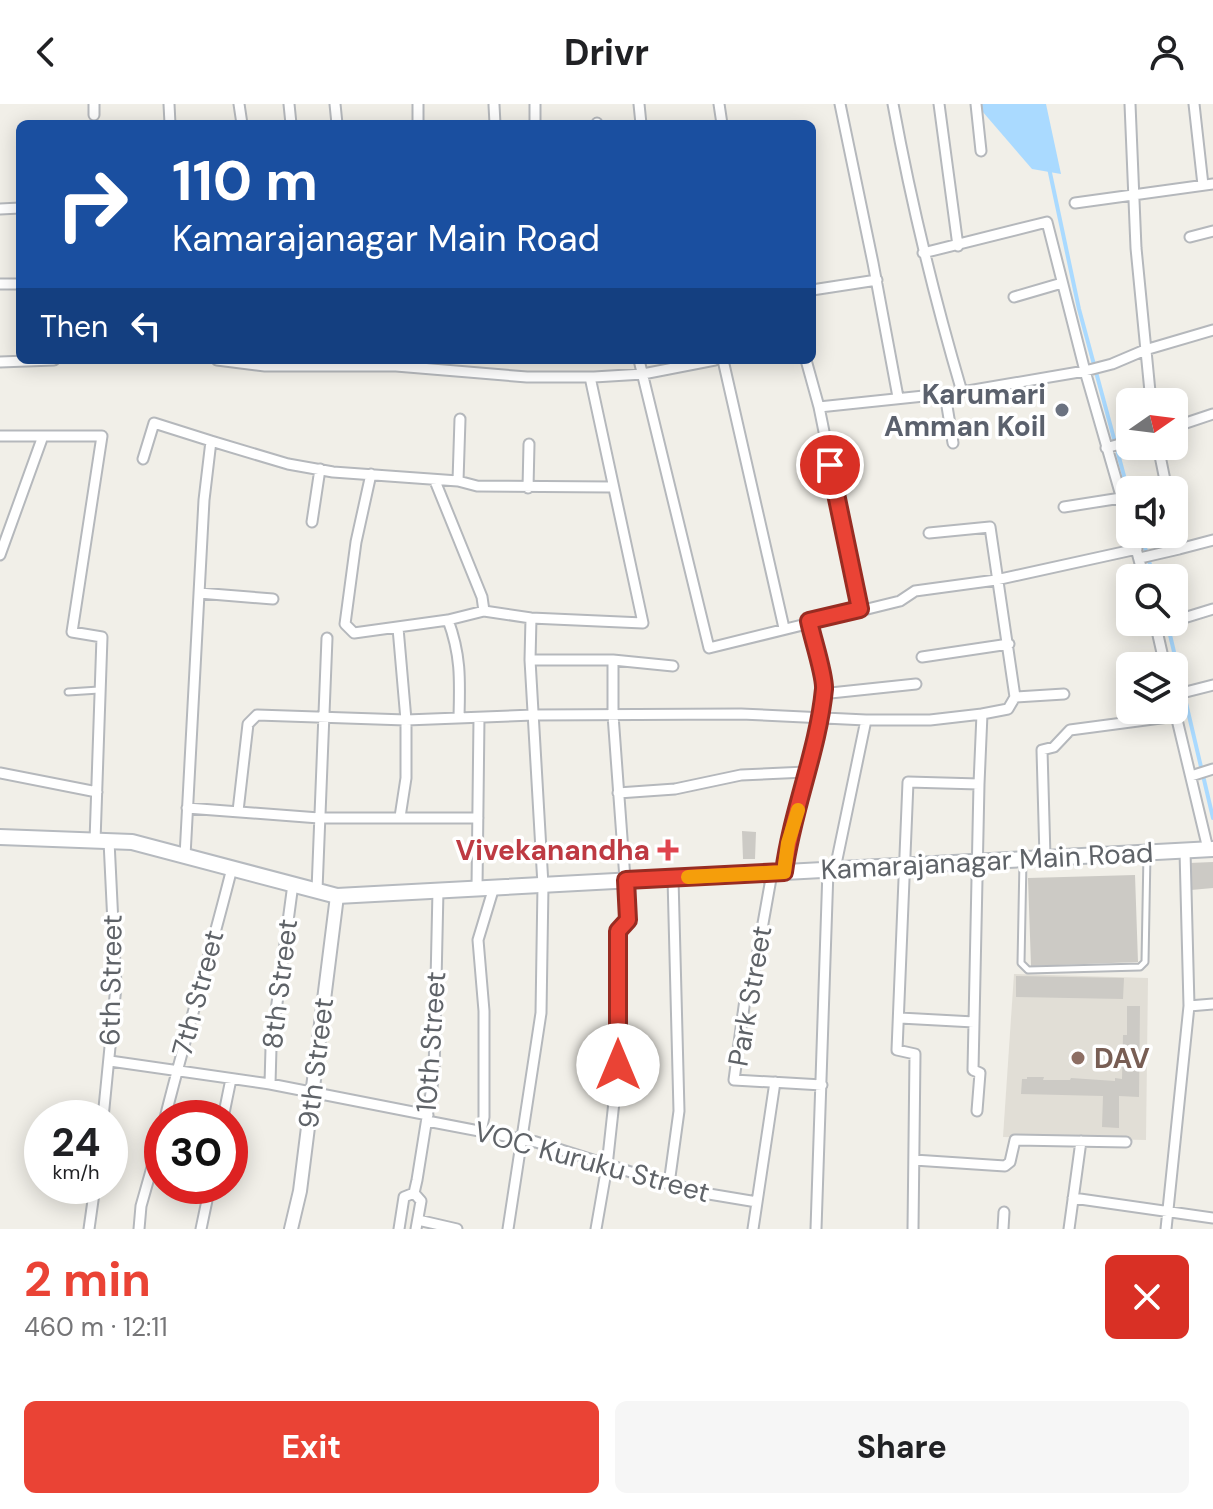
<!DOCTYPE html>
<meta charset="utf-8">
<style>
body{margin:0;font-family:"DM Sans",sans-serif;background:#f6f6f6;color:#202124;height:100vh;display:flex;flex-direction:column;font-size:30px;white-space:nowrap}
*{box-sizing:border-box;margin:0}
p{font-size:26px;color:#757577}
.icon{flex:none;width:44px;height:44px;fill:none;stroke:currentColor;stroke-width:2;stroke-linecap:round;stroke-linejoin:round}
.map{position:relative;height:1125px;overflow:hidden}
.side{display:flex;flex-direction:column;background:#fff;flex:1}
.side>*{flex:none}
.banner{position:absolute;left:16px;top:16px;width:800px;height:244px;border-radius:12px;box-shadow:0 4px 20px #0003;background:#1a4fa0;color:#fff;overflow:hidden}
.needle{width:52px;rotate:76deg}
.buttons{position:absolute;left:1116px;top:284px;display:grid;gap:16px}
.buttons a{display:grid;place-items:center;width:72px;height:72px;border-radius:12px;background:#fff;box-shadow:0 4px 20px #0003;font-size:40px}
.speed{position:absolute;left:24px;top:996px;display:flex;gap:16px;font-size:40px;font-weight:700;text-align:center}
.speed>*{display:grid;place-content:center;width:104px;height:104px;border-radius:50%;background:#fff;box-shadow:0 4px 20px #0003;line-height:1}
.speed small{font-size:20px;font-weight:400}
.speed .limit{border:12px solid #d22;background:#fff;color:#111}
.pin{position:absolute;display:grid;place-items:center;width:68px;height:68px;color:#fff;margin:-34px;border:4px solid #fff;border-radius:50%;box-shadow:0 2px 8px #0007}
.me{position:absolute;width:88px;margin:-44px;rotate:0deg;stroke-linejoin:round;filter:drop-shadow(0 0 6px #0008)}
.turn{display:flex;align-items:center;gap:28px;height:168px;padding:0 24px;font-size:36px}
.turn .icon{width:104px;height:104px;stroke-width:2.5}
.turn b{display:block;font-size:56px;line-height:68px}
.then{display:flex;align-items:center;height:76px;padding:0 24px;background:#0003;gap:16px;font-size:30px}
.round{display:grid;place-items:center;flex:none;width:84px;height:84px;border-radius:12px;background:#f6f6f6}
.summary{display:flex;align-items:center;justify-content:space-between;height:136px;padding:0 24px}
h1{font-size:48px;font-weight:700;line-height:60px;color:#ea4335}
.button{display:flex;gap:16px;margin-top:auto;padding:16px 24px}
.button a{flex:1;height:92px;border-radius:12px;background:#ea4335;color:#fff;font-size:32px;font-weight:700;line-height:92px;text-align:center}
.button a+a{background:#f6f6f6;color:#202124}
header{display:flex;justify-content:space-between;align-items:center;height:104px;padding:0 24px;background:#fff;font-size:36px;font-weight:700}
.map>svg:first-child{display:block}
.education{fill:#e1ded6}
.water{fill:#aadaff}
.lines{fill:none;stroke-linecap:round;stroke-linejoin:round}
.stream{stroke:#aadaff;stroke-width:4}
.building{fill:#cccac5}
.service-casing{stroke:#b5b8bc;stroke-width:9}
.minor-casing{stroke:#b5b8bc;stroke-width:13}
.tertiary-casing{stroke:#b5b8bc;stroke-width:16}
.secondary-casing{stroke:#b6babf;stroke-width:18}
.service{stroke:#fff;stroke-width:5}
.minor{stroke:#fff;stroke-width:9}
.tertiary{stroke:#fff;stroke-width:12}
.secondary{stroke:#fff;stroke-width:14}
.route-casing{stroke:#982c22;stroke-width:20}
.route{stroke:#ea4335;stroke-width:14}
.slow{stroke:#f59e0b;stroke-width:14}
.worship-dot{fill:#6b7280;stroke:#fff;stroke-width:3}
.health-dot{fill:#e0444e;stroke:#fff;stroke-width:3}
.education-dot{fill:#8d6e63;stroke:#fff;stroke-width:3}
.labels{text-anchor:middle;dominant-baseline:central;stroke-width:7;stroke-linejoin:round;paint-order:stroke}
.worship-label{font-size:28px;font-weight:bold;fill:#5b616d;stroke:#fff;text-anchor:end}
.health-label{font-size:28px;font-weight:bold;fill:#be3a42;stroke:#fff;text-anchor:end}
.street-label{font-size:28px;fill:#5f6368;stroke:#fff}
.education-label{font-size:28px;font-weight:bold;fill:#785e54;stroke:#fff;text-anchor:start}
</style>
<header><svg class="icon" aria-label="back" viewBox="0 0 24 24"><path d="M15 5l-7 7 7 7"/></svg>Drivr<svg class="icon" aria-label="person" viewBox="0 0 24 24"><circle cx="12" cy="8" r="4"/><path d="M4 21q1-7 8-7t8 7"/></svg></header>
<div class="map">
<svg width="1213" height="1125" viewBox="0 0 1213 1125">
<rect width="100%" height="100%" fill="#f1efe8"/>
<path class="education" d="M1014,870L1148,874L1146,1036L1003,1033Z"/>
<path class="water" d="M976,0H1046L1061,70L1032,65Z"/>
<g class="lines">
<path class="stream" d="M1049,64L1079,205L1130,394
M1141,430L1154,474
M1167,518L1213,714"/>
</g>
<path class="building" d="M742,727L756,728L755,755H743Z
M1213,758V784L1191,786L1189,759Z
M1135,771L1138,858L1031,862L1028,774Z
M1016,872L1124,874L1123,895L1016,893Z
M1127,902H1140L1139,993L1119,992V1024L1102,1023L1103,992L1021,990L1022,975H1027V973H1044L1043,976H1070L1071,974L1115,977V974L1122,975L1123,931H1127Z"/>
<g class="lines">
<g class="service-casing">
<path id="service" d="M68,588L99,586
M1023,756L1021,859L1028,866L1140,863L1145,858L1147,749"/>
</g>
<g class="minor-casing">
<path id="minor" d="M94,0V11
M169,0L170,20
M239,0L242,20
M289,0L291,20
M335,0L337,20
M418,0V20
M535,0V20
M639,0L641,20
M719,0L722,20
M840,0L873,159L898,293
M893,0C911,98 934,193 962,288
M939,0L958,142
M976,0L981,47
M1130,0L1136,144L1151,298
M1194,0L1203,81
M494,1L495,20
M597,19V20
M1075,99L1213,80
M0,105L20,104
M1190,133L1213,127
M923,149L1047,118L1085,267L1130,423
M0,180H20
M812,186L877,176
M1014,193L1062,179
M217,256L265,262H396L527,273H594L643,270L715,256
M639,256L709,544L900,497L915,487L996,476L1137,445
M723,256L784,524
M806,256L819,303L860,505
M0,258L54,256
M945,290L953,339
M819,303L962,288L1085,267L1112,260L1145,246L1213,226
M1174,323L1213,310
M0,332H102L72,528L102,533L95,737
M211,337L288,360L333,368L458,377L460,315
M1158,342L1167,386
M1106,344L1130,337
M143,355L154,319L211,337L204,396L185,752
M371,370L356,438L345,520L354,529L448,516L484,507L482,493L435,377
M458,377L477,382L612,383
M528,384L529,340
M1064,403L1121,394
M312,418L320,365
M929,429L990,423L1015,593
M1132,430L1144,474
M1179,445L1213,436
M0,451L43,332
M1140,454L1179,445L1174,422
M199,489L273,495
M484,507L531,514L643,519L590,273
M448,516C461,551 460,576 459,613
M1174,517L1213,505
M1155,518L1165,562
M922,553L1009,540
M530,556H613L673,562
M821,590L916,580
M1174,591L1213,581
M1174,603L1208,745
M0,669L97,688
M1191,672L1213,665
M979,680L982,610L1008,605L1015,593L1064,590
M618,689L675,685L741,671L806,668
M187,704L319,714H478
M238,707L248,620L257,611L406,616L398,524
M400,713L406,674V616L533,611L741,610L866,616H930L982,610
M1045,753L1042,646L1054,643L1070,626L1176,612
M835,765L866,616
M784,768C792,706 817,647 824,585C825,572 812,532 809,517
M772,769L752,881L746,888L734,976L822,981
M477,784L479,614
M317,786L327,534
M1189,902L1213,900
M900,914L974,918
M110,957L270,980L428,1011
M270,980L271,944L293,780
M103,1014L116,882L109,737
M165,1014C186,930 211,848 232,764
M223,1014L231,975
M427,1017L536,1038L656,1076L709,1090L757,1098
M481,1027L484,1013V907L478,836L494,783
M914,1056L1005,1062L1010,1058L1015,1036L1126,1038
M669,1080L679,1007L673,774
M414,1089L421,1097L416,1125
M1073,1094L1213,1114
M418,1116L457,1125
M89,1125L95,1082
M139,1125L141,1102L162,1028
M201,1125L210,1082
M399,1125L404,1093L414,1089L417,1076L434,970L438,786
M508,1125L541,909L543,781L530,556L531,514
M596,1125L607,1062L618,961V827L628,816L613,611V556
M753,1125L775,978
M816,1125L828,766
M913,1125L915,950L897,946L908,678L979,680L973,966L980,969L977,1007
M1003,1125L1004,1108
M1069,1125L1081,1037
M1166,1125L1189,902L1185,747"/>
</g>
<g class="tertiary-casing">
<path id="tertiary" d="M291,1125L300,1087L337,792"/>
</g>
<g class="secondary-casing">
<path id="secondary" d="M0,733L132,738L337,792L1213,745"/>
</g>
<use href="#service" class="service"/>
<use href="#minor" class="minor"/>
<use href="#tertiary" class="tertiary"/>
<use href="#secondary" class="secondary"/>
</g>
<g class="lines">
<g class="route-casing">
<path id="route" d="M618,961V827L628,816L626,776L784,768C792,706 818,647 824,585C825,571 812,533 809,517L860,505L830,361"/>
</g>
<use href="#route" class="route"/>
<path class="slow" d="M688,773L784,768L788,739L798,706"/>
</g>
<circle class="worship-dot" cx="1062" cy="306" r="8"/>
<path class="health-dot" d="M664 734h8v8h8v8h-8v8h-8v-8h-8v-8h8z"/>
<circle class="education-dot" cx="1078" cy="954" r="8"/>
<g class="labels">
<g class="worship-label">
<text x="1046" y="290">Karumari<tspan x="1046" dy="32">Amman Koil</tspan></text>
</g>
<g class="health-label">
<text x="650" y="746">Vivekanandha</text>
</g>
<g class="street-label">
<text transform="translate(987 757) rotate(-3)">Kamarajanagar Main Road</text>
<text transform="translate(111 876) rotate(-89)">6th Street</text>
<text transform="translate(280 880) rotate(-83)">8th Street</text>
<text transform="translate(198 889) rotate(-75)">7th Street</text>
<text transform="translate(750 892) rotate(-80)">Park Street</text>
<text transform="translate(431 938) rotate(-86)">10th Street</text>
<text transform="translate(316 959) rotate(-83)">9th Street</text>
<text transform="translate(592 1058) rotate(15)">VOC Kuruku Street</text>
</g>
<g class="education-label">
<text x="1094" y="954">DAV</text>
</g>
</g>
</svg>
<div class="buttons">
<a><svg class="needle" viewBox="-14 -14 28 28"><path d="M0-13l5 13h-10z" fill="#e53935"/><path d="M0 13l5-13h-10z" fill="#757577"/></svg></a>
<a><svg class="icon" aria-label="sound" viewBox="0 0 24 24"><path d="M4 9h4l5-4v14l-5-4H4zM17 9q2 3 0 6"/></svg></a>
<a><svg class="icon" aria-label="search" viewBox="0 0 24 24"><circle cx="10" cy="10" r="6"/><path d="M15 15l6 6"/></svg></a>
<a><svg class="icon" aria-label="layers" viewBox="0 0 24 24"><path d="M12 4l9 5-9 5-9-5zM3 14l9 5 9-5"/></svg></a>
</div>
<div class="speed"><div>24<small>km/h</small></div><div class="limit">30</div></div>
<div class="pin" style="left:830px;top:361px;background:#d93025"><svg class="icon" aria-label="arrive" viewBox="0 0 24 24"><path d="M6 21V4h12l-3 4 3 4H6"/></svg></div>
<svg class="me" style="left:618px;top:961px" viewBox="-20 -20 40 40"><circle r="19" fill="#fff"/><path d="M0-13L10 11 0 6-10 11z" fill="#ea4335"/></svg>
<div class="banner">
<div class="turn"><svg class="icon" aria-label="right" viewBox="0 0 24 24"><path d="M7 20v-9h11M14 6l5 5-5 5"/></svg><div><b>110 m</b>Kamarajanagar Main Road</div></div>
<div class="then">Then<svg class="icon" aria-label="left" viewBox="0 0 24 24"><path d="M17 20v-9H6M10 6l-5 5 5 5"/></svg></div>
</div>
</div>
<section class="side">
<div class="summary"><div><h1>2 min</h1><p>460 m · 12:11</p></div><a class="round" style="background:#d93025;color:#fff"><svg class="icon" aria-label="close" viewBox="0 0 24 24"><path d="M6 6l12 12M18 6L6 18"/></svg></a></div>
<div class="button"><a>Exit</a><a>Share</a></div>
</section>
